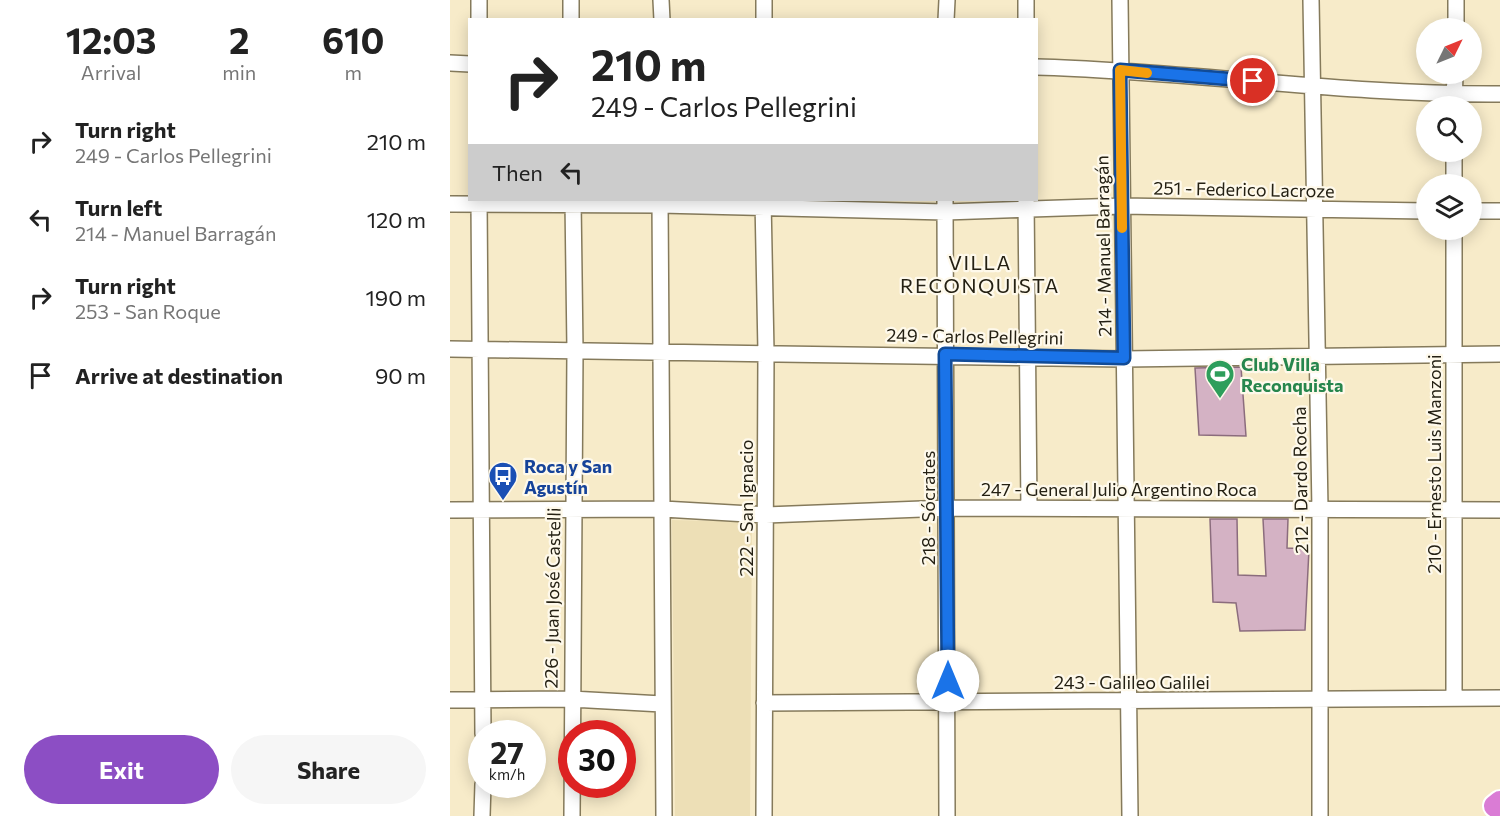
<!DOCTYPE html>
<meta charset="utf-8">
<style>
body{margin:0;font-family:Commissioner,sans-serif;background:#f6f6f6;color:#222;height:100vh;display:flex;flex-direction:column;font-size:22px;white-space:nowrap}
*{box-sizing:border-box;margin:0}
p{font-size:20px;color:#767676}
.icon{flex:none;width:33px;height:33px;fill:none;stroke:currentColor;stroke-width:2;stroke-linecap:round;stroke-linejoin:round}
.map{position:relative;flex:1;overflow:hidden}
.details{display:flex;flex-direction:column;background:#fff;width:450px}
.details>*{flex:none}
.hud{position:absolute;left:18px;top:18px;width:570px;height:183px;border-radius:0px;box-shadow:0 3px 15px #0003;background:#fff;color:#222;overflow:hidden}
.needle{width:39px;rotate:47deg}
.buttons{position:absolute;left:966px;top:18px;display:grid;gap:12px}
.buttons a{display:grid;place-items:center;width:66px;height:66px;border-radius:50%;background:#fff;box-shadow:0 3px 15px #0003;font-size:30px}
.speed{position:absolute;left:18px;top:720px;display:flex;gap:12px;font-size:30px;font-weight:700;text-align:center}
.speed>*{display:grid;place-content:center;width:78px;height:78px;border-radius:50%;background:#fff;box-shadow:0 3px 15px #0003;line-height:1}
.speed small{font-size:15px;font-weight:400}
.speed .limit{border:9px solid #d22;background:#fff;color:#111}
.pin{position:absolute;display:grid;place-items:center;width:51px;height:51px;color:#fff;margin:-26px;border:3px solid #fff;border-radius:50%;box-shadow:0 2px 6px #0007}
.me{position:absolute;width:66px;margin:-33px;rotate:0deg;stroke-linejoin:round;filter:drop-shadow(0 0 4px #0008)}
.turn{display:flex;align-items:center;gap:21px;height:126px;padding:0 24px;font-size:27px}
.turn .icon{width:78px;height:78px;stroke-width:2.5}
.turn b{display:block;font-size:42px;line-height:51px}
.then{display:flex;align-items:center;height:57px;padding:0 24px;background:#0003;gap:12px;font-size:22px}
.eta{display:flex;justify-content:space-evenly;align-items:center;height:102px;text-align:center}
.eta b{font-size:36px;font-weight:700;line-height:42px}
.cta{display:flex;gap:12px;margin-top:auto;padding:12px 24px}
.cta a{flex:1;height:69px;border-radius:36px;background:#8c4ec4;color:#fff;font-size:24px;font-weight:700;line-height:69px;text-align:center}
.cta a+a{background:#f6f6f6;color:#222}
ul{padding:0;list-style:none}
li{display:flex;align-items:center;gap:18px;height:78px;padding:0 24px}
li div{flex:1}
li b{display:block;font-size:22px}
li em{font-style:normal}
main{display:flex;flex:1;min-height:0}
.map>svg:first-child{display:block}
.built{fill:#eddfb6}
.building{fill:#d4b2c4;stroke:#8b6c7d;stroke-width:1.5}
.lines{fill:none;stroke-linecap:round;stroke-linejoin:round}
.minor-casing{stroke:#857a5b;stroke-width:18}
.highway-casing{stroke:#fff;stroke-width:26}
.minor{stroke:#fff;stroke-width:15}
.highway{stroke:#da7cd5;stroke-width:22}
.route-casing{stroke:#114b97;stroke-width:15}
.route{stroke:#1a73e8;stroke-width:10}
.slow{stroke:#f59e0b;stroke-width:10}
.labels{text-anchor:middle;dominant-baseline:central;stroke-width:4.5;stroke-linejoin:round;paint-order:stroke}
.street-label{font-size:18px;fill:#242013;stroke:#fef9eb}
.leisure-label{font-size:18px;font-weight:bold;fill:#27864d;stroke:#fef9eb;text-anchor:start}
.transit-label{font-size:18px;font-weight:bold;fill:#164399;stroke:#fef9eb;text-anchor:start}
.neighbourhood-label{font-size:20px;letter-spacing:1.5px;fill:#242013;stroke:#fef9eb}
</style>
<main>
<section class="details">
<div class="eta">
<div><b>12:03</b><p>Arrival</p></div>
<div><b>2</b><p>min</p></div>
<div><b>610</b><p>m</p></div>
</div>
<ul>
<li><svg class="icon" aria-label="right" viewBox="0 0 24 24"><path d="M7 20v-9h11M14 6l5 5-5 5"/></svg><div><b>Turn right</b><p>249 - Carlos Pellegrini</p></div><em>210 m</em></li>
<li><svg class="icon" aria-label="left" viewBox="0 0 24 24"><path d="M17 20v-9H6M10 6l-5 5 5 5"/></svg><div><b>Turn left</b><p>214 - Manuel Barragán</p></div><em>120 m</em></li>
<li><svg class="icon" aria-label="right" viewBox="0 0 24 24"><path d="M7 20v-9h11M14 6l5 5-5 5"/></svg><div><b>Turn right</b><p>253 - San Roque</p></div><em>190 m</em></li>
<li><svg class="icon" aria-label="arrive" viewBox="0 0 24 24"><path d="M6 21V4h12l-3 4 3 4H6"/></svg><div><b>Arrive at destination</b></div><em>90 m</em></li>
</ul>
<div class="cta"><a>Exit</a><a>Share</a></div>
</section>
<div class="map">
<svg width="1050" height="816" viewBox="0 0 1050 816">
<rect width="100%" height="100%" fill="#f7ebc9"/>
<path class="built" d="M222,520L302,522L300,816H225Z"/>
<path class="building" d="M791,367L796,436L749,435L745,368Z
M760,519H787L788,575L816,576L813,519H838L837,548L859,549L855,630L790,631L786,603L763,602Z"/>
<g class="lines">
<g class="minor-casing">
<path id="minor" d="M29,0V20
M211,0L212,20
M314,0V20
M670,0L680,816
M861,0L870,509V816
M121,20V0
M496,20L497,0
M576,20V0
M1006,28V0
M0,63L20,64
M586,67C741,71 895,95 1050,94
M1004,106L1005,74
M1004,184V152
M29,200L33,734
M210,200L214,816
M313,200L316,352L314,816
M495,200L497,816
M576,200L579,508
M0,204L210,205L495,212L672,206L976,211
M1022,211H1050
M0,349L674,359L1050,354
M0,510L213,509L316,515L498,508L1050,510
M1004,698V230
M0,700L121,699L212,704
M314,703L1050,698
M32,816L33,784
M122,816L125,350L123,200"/>
</g>
<g class="highway-casing">
<path id="highway" d="M1045,806L1050,802"/>
</g>
<use href="#minor" class="minor"/>
<use href="#highway" class="highway"/>
</g>
<g class="lines">
<g class="route-casing">
<path id="route" d="M498,681L495,354L674,358L670,70L803,81"/>
</g>
<use href="#route" class="route"/>
<path class="slow" d="M672,228L670,70L697,73"/>
</g>
<defs>
<g id="stadium-pin" transform="scale(1.5)"><path d="M0 17L-7.5 6A9.5 9.5 0 1 1 7.5 6Z" fill="#2e9e5b" stroke="#fef9eb"/><path d="M0-5a6.5 5 0 1 0 0 10a6.5 5 0 1 0 0-10ZM-3.5-1.8h7v3.6h-7Z" fill="#fff"/></g>
<g id="bus-pin" transform="scale(1.5)"><path d="M0 17L-7.5 6A9.5 9.5 0 1 1 7.5 6Z" fill="#1a4fb4" stroke="#fef9eb"/><path d="M-5-6H5V4H4V6H2V4H-2V6H-4V4H-5ZM-3.5-4V0h7V-4ZM-3.5 1.2v1.5H-2V1.2ZM2 1.2v1.5H3.5V1.2Z" fill="#fff"/></g>
</defs>
<g fill-rule="evenodd">
<use href="#stadium-pin" x="770" y="374"/>
<use href="#bus-pin" x="53" y="476"/>
</g>
<g class="labels">
<g class="street-label">
<text transform="translate(794 189) rotate(1)">251 - Federico Lacroze</text>
<text transform="translate(653 246) rotate(-91)">214 - Manuel Barragán</text>
<text transform="translate(525 336) rotate(1)">249 - Carlos Pellegrini</text>
<text transform="translate(984 464) rotate(-90)">210 - Ernesto Luis Manzoni</text>
<text transform="translate(850 480) rotate(-91)">212 - Dardo Rocha</text>
<text x="669" y="489">247 - General Julio Argentino Roca</text>
<text transform="translate(296 508) rotate(-90)">222 - San Ignacio</text>
<text transform="translate(478 508) rotate(-90)">218 - Sócrates</text>
<text transform="translate(102 598) rotate(-89)">226 - Juan José Castelli</text>
<text x="682" y="682">243 - Galileo Galilei</text>
</g>
<g class="leisure-label">
<text x="791" y="364">Club Villa<tspan x="791" dy="21">Reconquista</tspan></text>
</g>
<g class="transit-label">
<text x="74" y="466">Roca y San<tspan x="74" dy="21">Agustín</tspan></text>
</g>
<g class="neighbourhood-label">
<text x="530" y="262">VILLA<tspan x="530" dy="23">RECONQUISTA</tspan></text>
</g>
</g>
</svg>
<div class="buttons">
<a><svg class="needle" viewBox="-14 -14 28 28"><path d="M0-13l5 13h-10z" fill="#e53935"/><path d="M0 13l5-13h-10z" fill="#767676"/></svg></a>
<a><svg class="icon" aria-label="search" viewBox="0 0 24 24"><circle cx="10" cy="10" r="6"/><path d="M15 15l6 6"/></svg></a>
<a><svg class="icon" aria-label="layers" viewBox="0 0 24 24"><path d="M12 4l9 5-9 5-9-5zM3 14l9 5 9-5"/></svg></a>
</div>
<div class="speed"><div>27<small>km/h</small></div><div class="limit">30</div></div>
<div class="pin" style="left:803px;top:81px;background:#d93025"><svg class="icon" aria-label="arrive" viewBox="0 0 24 24"><path d="M6 21V4h12l-3 4 3 4H6"/></svg></div>
<svg class="me" style="left:498px;top:681px" viewBox="-20 -20 40 40"><circle r="19" fill="#fff"/><path d="M0-13L10 11 0 6-10 11z" fill="#1a73e8"/></svg>
<div class="hud">
<div class="turn"><svg class="icon" aria-label="right" viewBox="0 0 24 24"><path d="M7 20v-9h11M14 6l5 5-5 5"/></svg><div><b>210 m</b>249 - Carlos Pellegrini</div></div>
<div class="then">Then<svg class="icon" aria-label="left" viewBox="0 0 24 24"><path d="M17 20v-9H6M10 6l-5 5 5 5"/></svg></div>
</div>
</div>
</main>
